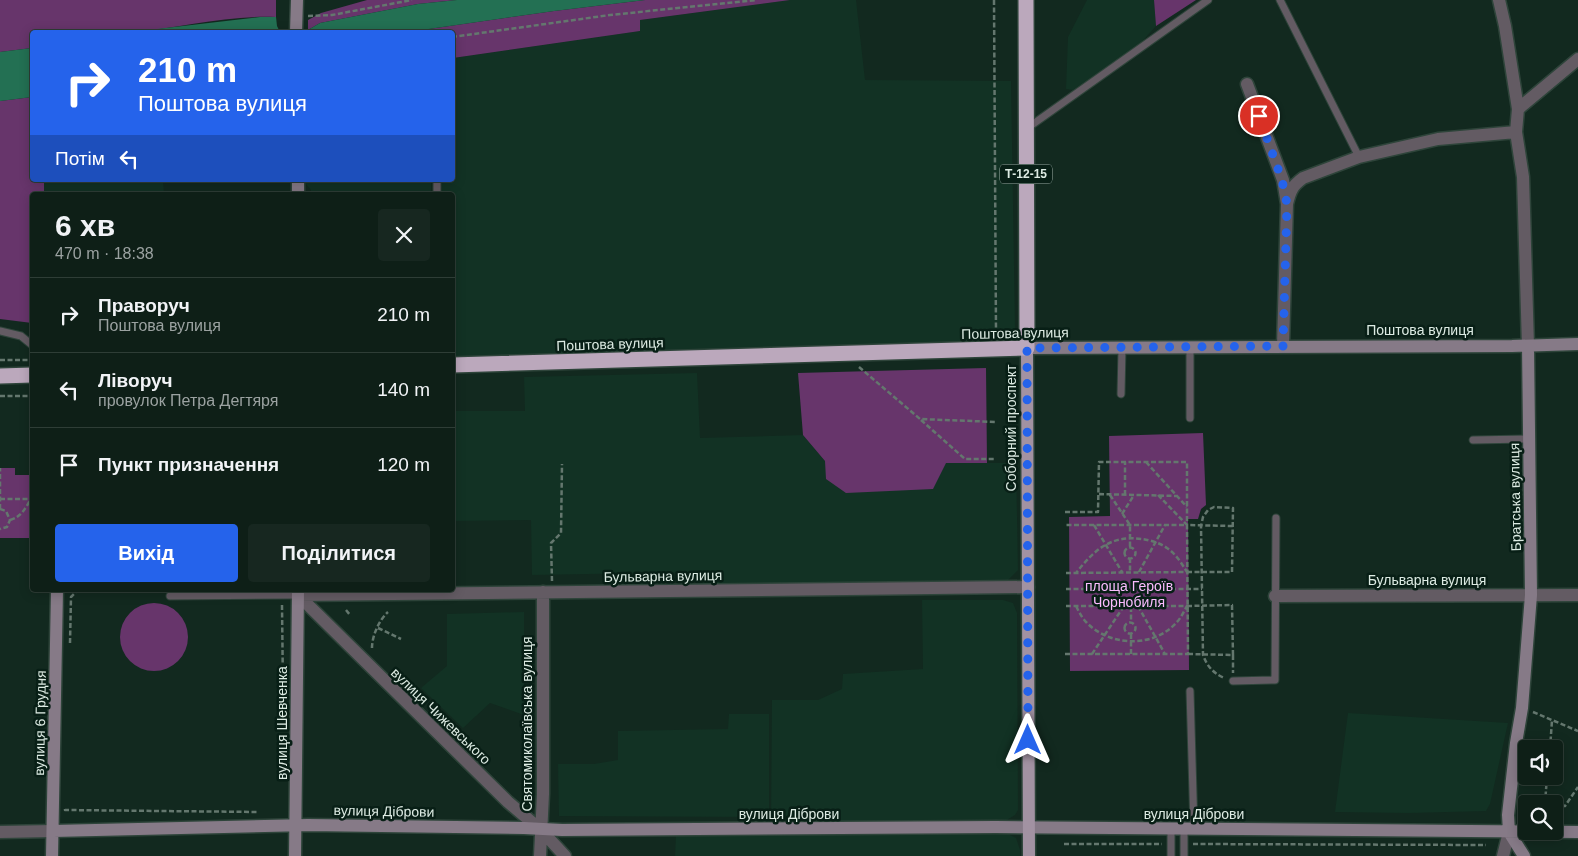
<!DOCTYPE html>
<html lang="uk">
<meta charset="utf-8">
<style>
body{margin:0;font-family:Helvetica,sans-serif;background:#172720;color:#f1f3f6;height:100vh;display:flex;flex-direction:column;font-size:19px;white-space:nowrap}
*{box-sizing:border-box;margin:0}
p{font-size:16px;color:#9ba2a1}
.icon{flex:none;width:28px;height:28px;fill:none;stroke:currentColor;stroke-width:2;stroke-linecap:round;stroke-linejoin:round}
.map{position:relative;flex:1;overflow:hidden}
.details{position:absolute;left:30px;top:192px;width:425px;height:400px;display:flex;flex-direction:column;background:#0e1f17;border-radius:5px;box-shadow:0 2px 12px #0003,0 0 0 1px #2e3d36}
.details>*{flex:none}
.top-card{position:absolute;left:30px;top:30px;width:425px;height:152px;border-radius:5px;box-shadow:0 2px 12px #0003,0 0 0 1px #2e3d36;background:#2563eb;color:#fff;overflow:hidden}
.buttons{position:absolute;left:1518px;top:740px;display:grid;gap:10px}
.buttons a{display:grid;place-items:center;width:45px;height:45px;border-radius:5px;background:#0e1f17;box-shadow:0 2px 12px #0003,0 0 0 1px #2e3d36;font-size:25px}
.pin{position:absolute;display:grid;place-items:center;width:42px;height:42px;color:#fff;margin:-21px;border:2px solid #fff;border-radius:50%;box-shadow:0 1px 5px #0007}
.me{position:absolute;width:55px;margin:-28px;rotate:0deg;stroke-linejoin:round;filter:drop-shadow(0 0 4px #0008)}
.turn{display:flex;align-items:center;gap:18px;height:105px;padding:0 25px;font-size:22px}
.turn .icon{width:65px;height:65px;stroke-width:2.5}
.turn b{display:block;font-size:35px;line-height:42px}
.then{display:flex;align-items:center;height:48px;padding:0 25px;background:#0003;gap:10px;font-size:19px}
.round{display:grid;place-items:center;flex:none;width:52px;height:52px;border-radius:5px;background:#172720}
.overview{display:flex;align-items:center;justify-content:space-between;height:85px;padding:0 25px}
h1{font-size:30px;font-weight:700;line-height:38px}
.cta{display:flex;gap:10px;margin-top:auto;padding:10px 25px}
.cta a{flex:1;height:58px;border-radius:5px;background:#2563eb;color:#fff;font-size:20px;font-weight:700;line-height:58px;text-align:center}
.cta a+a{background:#172720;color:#f1f3f6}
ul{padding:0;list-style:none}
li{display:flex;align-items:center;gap:15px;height:75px;padding:0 25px;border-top:1px solid #2e3d36}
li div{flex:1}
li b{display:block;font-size:19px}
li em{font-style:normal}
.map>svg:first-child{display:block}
.built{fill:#123224}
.green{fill:#67356b}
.water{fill:#237053}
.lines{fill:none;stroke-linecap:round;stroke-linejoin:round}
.lane-casing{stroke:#2e443a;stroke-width:9}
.street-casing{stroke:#2e443a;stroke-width:15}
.secondary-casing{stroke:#2e443a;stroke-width:15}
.primary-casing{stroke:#2e443a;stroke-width:15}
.highway-casing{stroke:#2e443a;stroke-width:18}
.path{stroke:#64776e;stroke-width:2.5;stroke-dasharray:5 2.5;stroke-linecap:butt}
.lane{stroke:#635b63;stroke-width:7}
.street{stroke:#635b63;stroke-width:12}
.secondary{stroke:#867a87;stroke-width:12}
.primary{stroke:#a292a2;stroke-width:12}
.highway{stroke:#bba8bc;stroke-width:15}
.route{stroke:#2563eb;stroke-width:9;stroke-dasharray:0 16.2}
.labels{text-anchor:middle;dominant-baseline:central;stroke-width:5;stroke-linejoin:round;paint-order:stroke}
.shield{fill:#081f16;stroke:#9daea6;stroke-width:1}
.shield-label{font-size:12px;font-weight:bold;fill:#ddebe3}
.street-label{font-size:14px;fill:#ddebe3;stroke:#081f16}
.park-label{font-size:14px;fill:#fbbcff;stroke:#081f16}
</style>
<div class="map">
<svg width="1578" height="856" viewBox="0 0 1578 856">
<rect width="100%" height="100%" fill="#12291f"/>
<path class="built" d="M790,0H856L865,80L1011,81L1015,328L1013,337L1005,342L453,360L452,195H442V180H452L453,58L640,31V20Z
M1087,0H1154L1156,26L1138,46L1073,90L1066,89L1068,37Z
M44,180H163L164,195H44Z
M305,180H431V195H311V190L305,183Z
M697,373L700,438L803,435L825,461L946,463H1016L1018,570L1008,580L703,584V572L532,575L531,520L453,521L452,411H525L524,377Z
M922,600H1003L1013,603L1017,613L1018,810L1015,815L1005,821L771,823L772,700H818L842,689L843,674L923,669Z
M524,612V715L490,703L463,728L421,688L447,666V614Z
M1348,713L1508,723L1490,804L1486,811L1409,813L1335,812Z
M729,714H769V817L559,816L558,764H594L618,760V731L728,729Z
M1006,833L1016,838L1020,850V856H675L676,835Z"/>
<path class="green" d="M0,0H276V17C227,15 180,28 132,32C99,35 65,32 32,32V48L0,52Z
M367,0H457L418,4L320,23L308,30V20L321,13Z
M645,0H790L640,20V31L453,58L452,32H408L554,11Z
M1154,0H1196L1156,26Z
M32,97V180H44V195H32V323L0,319V101Z
M986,368L987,463H946L933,489L846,493L826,479L825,461L803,435L798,373Z
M1203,433L1206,505L1201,509L1198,519H1188L1189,670L1070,671L1069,517L1110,516L1109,436Z
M0,468H15V475H32V538H0Z
M120 637a34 34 0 1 1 68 0a34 34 0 1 1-68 0Z"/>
<path class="water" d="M457,0H645L554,11L408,32H308V30L320,23L418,4Z
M260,17H276L277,26L280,32H131Z
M32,48V97L0,101V52Z"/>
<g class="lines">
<g class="lane-casing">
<path id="lane" d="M1280,0L1359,157
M1026,129L1208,0
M437,180V195
M0,331L21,336L32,345
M1190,348V418
M1121,394L1122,348
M1473,440L1529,439
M170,596L298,595
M1233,681L1275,680L1276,518
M1190,691L1194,829
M1184,829V856
M1171,856V829"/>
</g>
<g class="street-casing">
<path id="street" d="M1499,0L1505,26L1518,109
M1247,84L1283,180L1287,204L1283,346
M1516,132L1523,177L1528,346
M1287,204C1290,191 1292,186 1303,178L1359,157L1438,139L1516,132L1518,109L1578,59
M298,595L1028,587
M298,595L508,802L541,830L565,856
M1275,596L1578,595
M0,832L53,831
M540,856L543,794V592
M1503,856L1509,832"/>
</g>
<g class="secondary-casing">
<path id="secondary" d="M296,32L297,0
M298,180V195
M1027,348L1512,346L1578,344
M53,831L308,825L524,828L562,830L996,827L1578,832
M52,856L57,590
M295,856L298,590
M1524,856L1509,832L1508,815L1516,743L1522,708L1531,595L1528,346"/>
</g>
<g class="primary-casing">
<path id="primary" d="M1027,348L1029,856"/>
</g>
<g class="highway-casing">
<path id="highway" d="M452,365L1027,348L1026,0
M0,376L32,375"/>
</g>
<path class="path" d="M994,0L996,333
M308,16L332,15L412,0
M452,37L610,15L756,0
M0,360H32
M859,367L920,419L996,422
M0,396H32
M921,420L965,459H996
M1146,462L1187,507
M1099,494L1177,496
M1110,495L1130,525V547
M1125,495V462
M1158,495L1187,525L1233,526
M0,499H32
M0,509V468
M0,509L6,511L10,520L7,527L0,529
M1065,512H1098L1099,462H1187V525
M1122,514L1134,495
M10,520C21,517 25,509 31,499
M1094,525L1122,572
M1124.5 553a5.5 5.5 0 1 1 11 0a5.5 5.5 0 1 1-11 0Z
M1130,558V572
M1139,572L1165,525
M1187,572H1232L1233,508L1214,507L1208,510L1203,517L1201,526L1203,655C1207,666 1213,673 1224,678
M1066,573L1187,572C1182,564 1176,554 1167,548C1160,543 1150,540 1142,539C1111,535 1095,549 1076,573
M552,581L551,543L561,533L562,464
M1066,589H1202
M282,605L283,691
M1066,606H1187C1184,611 1181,618 1177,622C1154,648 1111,647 1087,623C1082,618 1079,612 1076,606
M1138,606L1165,654
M1187,606L1232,605L1233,655L1188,654
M1131,607V623
M346,610L350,615
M1124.5 628a5.5 5.5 0 1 1 11 0a5.5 5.5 0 1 1-11 0Z
M378,628L401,639
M1131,634V654
M70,643L71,597L78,590
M372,648C372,636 379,620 388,612
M1065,654H1188L1187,525H1065
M1092,654L1124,606
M1233,655V673
M1533,712L1578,731
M1542,749H1550
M1550,749L1552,720
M1554,749H1556L1554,775
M1545,804L1547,776
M1554,806H1565L1578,787
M65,809V810L258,812
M1064,844H1162
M1193,844L1486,845"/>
<use href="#lane" class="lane"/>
<use href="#street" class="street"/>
<use href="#secondary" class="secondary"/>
<use href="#primary" class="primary"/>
<use href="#highway" class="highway"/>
</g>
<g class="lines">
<path class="route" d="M1028,740L1027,348L1283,346L1287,204L1282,180L1259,116"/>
</g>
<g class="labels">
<rect class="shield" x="1000" y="164.5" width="52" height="19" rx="4"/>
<g class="shield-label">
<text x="1026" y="174">Т-12-15</text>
</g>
<g class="street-label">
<text x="1420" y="330">Поштова вулиця</text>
<text transform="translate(1015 333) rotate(-1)">Поштова вулиця</text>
<text transform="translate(610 344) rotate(-2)">Поштова вулиця</text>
<text transform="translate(1011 428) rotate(-90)">Соборний проспект</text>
<text transform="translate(1515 497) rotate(-91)">Братська вулиця</text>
<text transform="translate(663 576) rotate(-1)">Бульварна вулиця</text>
<text x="1427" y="580">Бульварна вулиця</text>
<text transform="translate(441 716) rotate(44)">вулиця Чижевського</text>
<text transform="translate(40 723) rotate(-89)">вулиця 6 Грудня</text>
<text transform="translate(282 723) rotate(-90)">вулиця Шевченка</text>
<text transform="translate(527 724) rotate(-90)">Святомиколаївська вулиця</text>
<text transform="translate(384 811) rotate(1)">вулиця Діброви</text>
<text x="789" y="814">вулиця Діброви</text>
<text x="1194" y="814">вулиця Діброви</text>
</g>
<g class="park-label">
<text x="1129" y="586">площа Героїв<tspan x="1129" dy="16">Чорнобиля</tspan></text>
</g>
</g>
</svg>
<div class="buttons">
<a><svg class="icon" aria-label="sound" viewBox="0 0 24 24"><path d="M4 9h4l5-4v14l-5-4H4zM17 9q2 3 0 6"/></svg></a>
<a><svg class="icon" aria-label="search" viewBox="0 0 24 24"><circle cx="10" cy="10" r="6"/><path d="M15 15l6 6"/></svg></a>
</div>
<div class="pin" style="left:1259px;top:116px;background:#d93025"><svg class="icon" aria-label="arrive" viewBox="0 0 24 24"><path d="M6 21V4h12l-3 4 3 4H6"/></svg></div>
<svg class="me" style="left:1028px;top:740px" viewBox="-20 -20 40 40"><path d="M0-17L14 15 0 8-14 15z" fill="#2563eb" stroke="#fff" stroke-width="4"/></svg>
<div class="top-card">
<div class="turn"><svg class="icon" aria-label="right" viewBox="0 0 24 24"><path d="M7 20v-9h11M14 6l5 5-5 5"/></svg><div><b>210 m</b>Поштова вулиця</div></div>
<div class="then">Потім<svg class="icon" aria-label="left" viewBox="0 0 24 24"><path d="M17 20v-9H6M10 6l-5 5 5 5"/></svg></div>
</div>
<section class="details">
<div class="overview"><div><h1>6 хв</h1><p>470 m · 18:38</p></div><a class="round"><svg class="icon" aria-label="close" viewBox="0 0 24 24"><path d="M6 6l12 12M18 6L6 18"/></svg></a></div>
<ul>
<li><svg class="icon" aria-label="right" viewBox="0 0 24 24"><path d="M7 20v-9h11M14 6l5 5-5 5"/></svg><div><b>Праворуч</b><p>Поштова вулиця</p></div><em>210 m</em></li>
<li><svg class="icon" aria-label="left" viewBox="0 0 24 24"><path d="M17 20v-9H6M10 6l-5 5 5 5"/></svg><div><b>Ліворуч</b><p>провулок Петра Дегтяря</p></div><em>140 m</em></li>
<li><svg class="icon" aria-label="arrive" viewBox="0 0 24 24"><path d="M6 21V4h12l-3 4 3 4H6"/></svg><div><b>Пункт призначення</b></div><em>120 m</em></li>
</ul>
<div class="cta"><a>Вихід</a><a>Поділитися</a></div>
</section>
</div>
